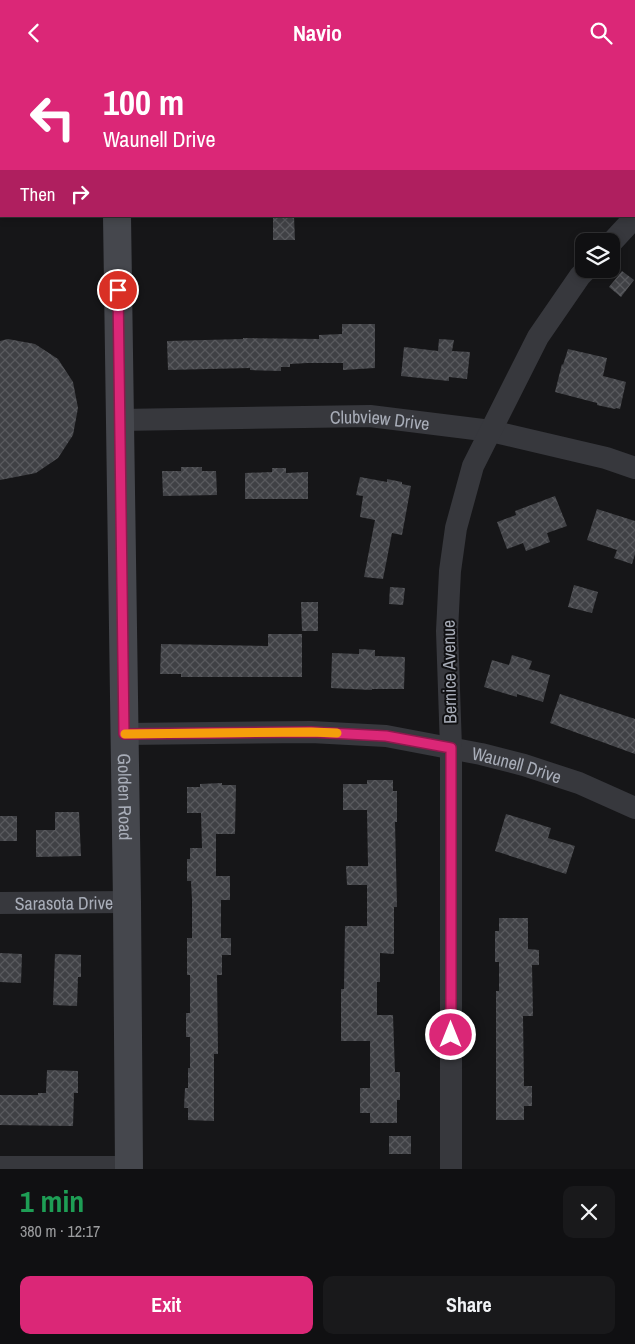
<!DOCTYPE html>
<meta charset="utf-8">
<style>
body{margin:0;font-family:"Archivo Narrow",sans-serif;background:#19191b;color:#f1f3f6;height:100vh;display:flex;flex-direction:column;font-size:19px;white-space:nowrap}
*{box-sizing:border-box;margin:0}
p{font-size:16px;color:#9c9d9f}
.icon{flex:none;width:28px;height:28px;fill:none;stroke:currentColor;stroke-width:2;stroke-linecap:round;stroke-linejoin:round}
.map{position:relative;height:1104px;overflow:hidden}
.sheet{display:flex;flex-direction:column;background:#101012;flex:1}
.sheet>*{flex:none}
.hud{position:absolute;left:0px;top:0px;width:635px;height:152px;box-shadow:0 2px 8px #0003,0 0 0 1px #303032;background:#db2777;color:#fff;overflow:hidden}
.fabs{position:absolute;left:575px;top:168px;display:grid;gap:10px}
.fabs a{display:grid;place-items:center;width:45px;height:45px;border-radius:10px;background:#101012;box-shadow:0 2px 8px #0003,0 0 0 1px #303032;font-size:25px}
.pin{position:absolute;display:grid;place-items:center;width:42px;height:42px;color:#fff;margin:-21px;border:2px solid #fff;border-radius:50%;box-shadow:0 1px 5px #0007}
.me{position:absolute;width:55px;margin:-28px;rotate:0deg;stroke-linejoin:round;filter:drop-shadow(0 0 4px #0008)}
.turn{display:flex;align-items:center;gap:18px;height:105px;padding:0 20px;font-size:22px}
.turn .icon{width:65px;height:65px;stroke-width:2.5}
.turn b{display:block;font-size:35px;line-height:42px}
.then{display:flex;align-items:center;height:48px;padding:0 20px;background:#0003;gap:10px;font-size:19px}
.round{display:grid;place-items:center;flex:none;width:52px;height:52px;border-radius:10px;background:#19191b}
.head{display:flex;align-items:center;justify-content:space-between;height:85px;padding:0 20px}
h1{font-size:30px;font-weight:700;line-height:38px;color:#1e9e55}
.primary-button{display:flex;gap:10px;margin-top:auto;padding:10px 20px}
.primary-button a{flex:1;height:58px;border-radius:10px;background:#db2777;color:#fff;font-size:20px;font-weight:700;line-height:58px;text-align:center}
.primary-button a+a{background:#19191b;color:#f1f3f6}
header{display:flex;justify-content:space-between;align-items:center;height:65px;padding:0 20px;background:#db2777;color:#fff;font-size:22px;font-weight:700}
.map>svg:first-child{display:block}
.building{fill:url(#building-cross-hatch)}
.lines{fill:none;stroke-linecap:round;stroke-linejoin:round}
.street{stroke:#37383d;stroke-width:22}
.secondary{stroke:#45474d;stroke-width:28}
.route-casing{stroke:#8e194d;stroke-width:12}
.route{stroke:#db2777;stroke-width:9}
.slow{stroke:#f59e0b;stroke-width:9}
.labels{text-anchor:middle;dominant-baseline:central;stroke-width:4;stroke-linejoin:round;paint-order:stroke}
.street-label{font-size:18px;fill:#a8adb8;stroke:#111113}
</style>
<header><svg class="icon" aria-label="back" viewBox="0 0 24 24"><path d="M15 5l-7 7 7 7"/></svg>Navio<svg class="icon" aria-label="search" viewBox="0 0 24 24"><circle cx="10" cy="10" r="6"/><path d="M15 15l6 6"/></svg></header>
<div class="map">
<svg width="635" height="1104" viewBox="0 0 635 1104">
<defs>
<pattern id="building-cross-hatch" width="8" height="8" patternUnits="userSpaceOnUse" patternTransform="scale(1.25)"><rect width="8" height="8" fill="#404145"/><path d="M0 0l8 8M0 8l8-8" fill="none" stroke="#595a5e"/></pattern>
</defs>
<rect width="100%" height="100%" fill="#161618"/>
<path class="building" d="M273,151H294L295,175H273Z
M622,206L634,215L621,232L609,222Z
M342,259H375V303L343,305V298H307L290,299V302H281V306L250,305V303L168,305L167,276L243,274V273L319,274V270L342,269Z
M8,274L35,279L58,294L73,317L78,343L73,370L58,393L36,408L0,415V276Z
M439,274L454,275L452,286L470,287L467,314L449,312V316L401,311L404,282L438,286Z
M568,284L607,293L603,311L626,317L620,344L616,343L615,344L597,340V338L555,327L562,299L563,300Z
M181,402H202V406H216L217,430L163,431L162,406H181Z
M272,403H286V408L308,407V434H245V408L272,407Z
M360,412L387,417V414L402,417V419L411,421L402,470L392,468L383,514L364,512L375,455L360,452L363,431L356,430Z
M555,431L567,461L547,468L550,477L526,486L523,478L507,484L497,457L516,450L515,446Z
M597,444L635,456V489L632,499L614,493L617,485L587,475Z
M574,520L598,527L592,548L568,542Z
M390,522L405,523L403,540L389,539Z
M301,537H318V566H302Z
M268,569H302V612H181V609H160L161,579L268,581Z
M359,584L375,585V591L405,592L404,624H372V625L331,623L332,588L359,589Z
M512,590L532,596L529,604L550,610L543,637L517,629V632L484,622L492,595L509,600Z
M560,629L635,654V689L550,658Z
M367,715H393V726H397V757H395L397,842H394V889L380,888V917H377V950H393L395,1007H400V1035H397V1058H370V1048H360V1023H370V976H341V924H344L345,861H367V820H347L346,801H368L367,745H343V719H367Z
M222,718V720H236L235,769H216V811H230V835H221V873H231V890H222V910H217L218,989H214V1056L188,1055V1043H184L185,1023H188V1003H190V972H186V948H190V910H187V873H192V835L191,816H187V794H190V783H202L201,748H187V722H200V719Z
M55,747H79L81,791L36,792V765H55Z
M506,749L551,763L548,773L575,781L566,809L495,786Z
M0,751H17V776H0Z
M499,853H528V884L539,885V900H532L533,951H523L524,1021H532V1041H524V1055H496V926H499V897H495V866H499Z
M0,888L22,889L21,918L0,917Z
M55,889L81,890V912H78L77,941L53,940Z
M47,1005L78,1006V1028H74L73,1061L0,1060V1030H38V1028H46Z
M389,1071H411V1089H389Z"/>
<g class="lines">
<g class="street">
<path d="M306,0V1"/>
<path d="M634,39H635"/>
<path d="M611,178L635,152"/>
<path id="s1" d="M120,355L370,351L491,366L606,393L635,403"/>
<path id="s2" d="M125,669L311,667L386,671L481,689L524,700L579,718L635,743"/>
<path id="s3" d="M0,838L127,837"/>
<path d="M0,1102H129"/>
<path d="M451,1104V683L447,566L450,506L456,463L473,401L538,272L580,211L587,204"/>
</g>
<g class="secondary">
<path d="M115,0V1"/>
<path id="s4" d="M117,151L127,837L129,1104"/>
</g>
</g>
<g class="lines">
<g class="route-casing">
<path id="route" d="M118,225L124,669L311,667L386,671L451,683V970"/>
</g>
<use href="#route" class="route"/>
<path class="slow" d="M125,669L311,667L337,668"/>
</g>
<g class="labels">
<g class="street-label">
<text stroke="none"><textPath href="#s1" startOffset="260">Clubview Drive</textPath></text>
<text transform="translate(449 607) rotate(-91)">Bernice Avenue</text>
<text stroke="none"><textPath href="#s2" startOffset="395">Waunell Drive</textPath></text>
<text stroke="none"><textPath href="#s4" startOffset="581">Golden Road</textPath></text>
<text stroke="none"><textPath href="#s3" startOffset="64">Sarasota Drive</textPath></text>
</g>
</g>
</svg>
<div class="fabs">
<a><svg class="icon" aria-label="layers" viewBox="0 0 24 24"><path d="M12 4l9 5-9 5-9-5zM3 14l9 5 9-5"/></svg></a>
</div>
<div class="pin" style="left:118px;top:225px;background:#d93025"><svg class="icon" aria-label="arrive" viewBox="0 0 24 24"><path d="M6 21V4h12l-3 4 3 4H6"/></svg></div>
<svg class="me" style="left:451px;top:970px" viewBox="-20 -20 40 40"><circle r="17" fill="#db2777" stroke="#fff" stroke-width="3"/><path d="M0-11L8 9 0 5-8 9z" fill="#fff"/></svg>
<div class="hud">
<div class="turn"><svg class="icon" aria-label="left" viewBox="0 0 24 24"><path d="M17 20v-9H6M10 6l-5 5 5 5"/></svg><div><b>100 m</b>Waunell Drive</div></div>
<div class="then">Then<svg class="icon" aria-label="right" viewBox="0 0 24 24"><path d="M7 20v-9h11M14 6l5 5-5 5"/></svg></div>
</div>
</div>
<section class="sheet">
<div class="head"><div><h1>1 min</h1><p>380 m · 12:17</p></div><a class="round"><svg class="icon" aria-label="close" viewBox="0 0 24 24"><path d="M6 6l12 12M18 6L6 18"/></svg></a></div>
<div class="primary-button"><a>Exit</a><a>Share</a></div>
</section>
